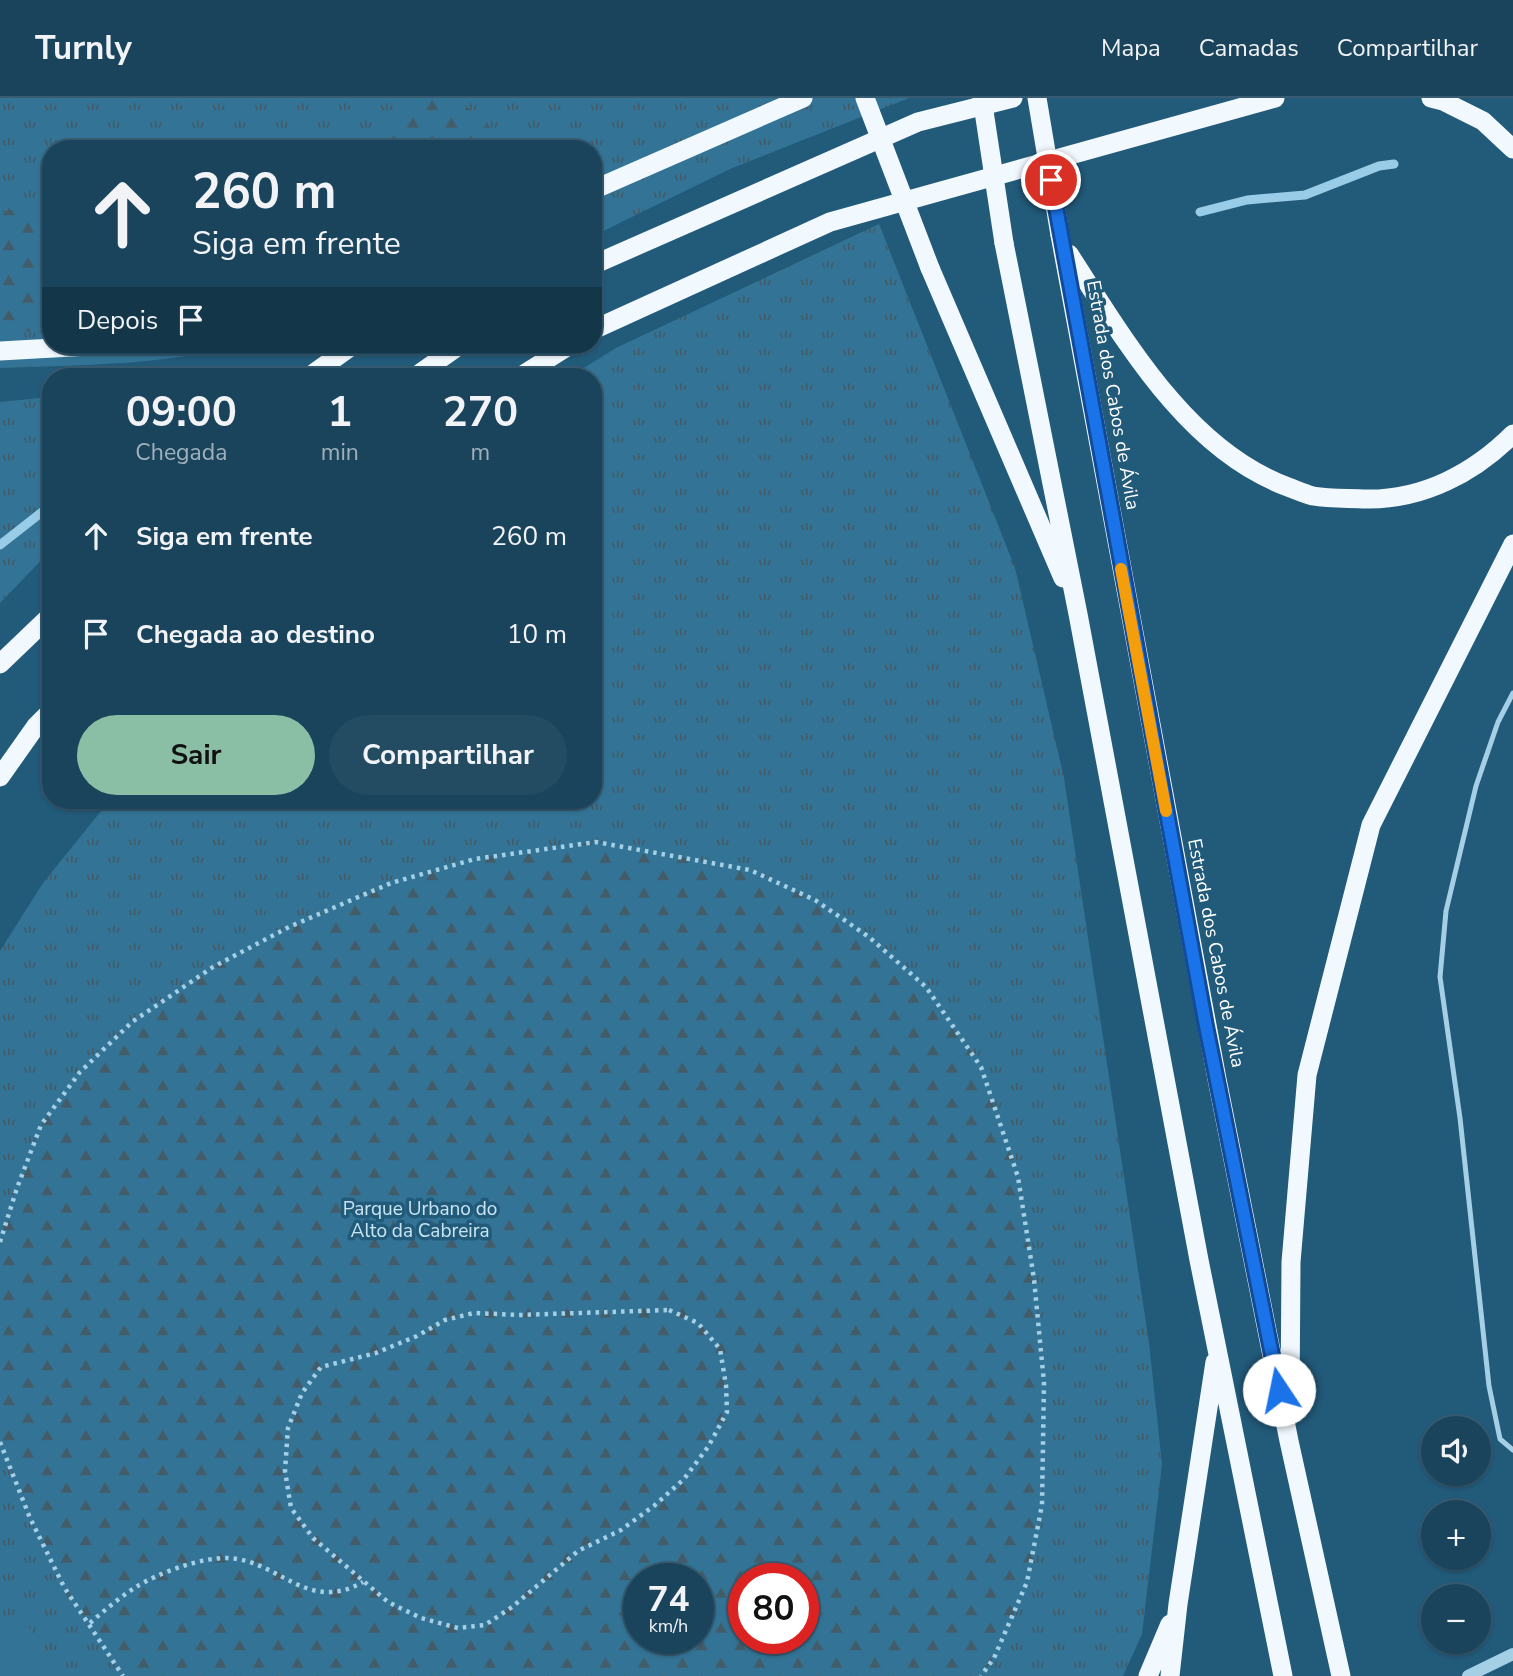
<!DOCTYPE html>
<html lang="pt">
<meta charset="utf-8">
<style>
body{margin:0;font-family:"Nunito Sans",sans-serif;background:#234b62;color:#f1f3f6;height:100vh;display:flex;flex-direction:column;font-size:26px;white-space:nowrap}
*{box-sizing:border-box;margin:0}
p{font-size:23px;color:#9fb0bb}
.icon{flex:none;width:38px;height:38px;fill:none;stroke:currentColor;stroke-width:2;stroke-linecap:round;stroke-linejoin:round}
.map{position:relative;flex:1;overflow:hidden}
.sheet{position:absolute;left:42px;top:270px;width:560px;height:441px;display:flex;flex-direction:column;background:#1a445c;border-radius:28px;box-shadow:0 2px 5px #0004,0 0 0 2px #385c72}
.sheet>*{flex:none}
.top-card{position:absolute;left:42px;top:42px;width:560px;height:214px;border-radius:28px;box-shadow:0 2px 5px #0004,0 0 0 2px #385c72;background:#1a445c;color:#f1f3f6;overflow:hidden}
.buttons{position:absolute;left:1421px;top:1318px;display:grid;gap:14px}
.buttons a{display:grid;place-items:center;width:70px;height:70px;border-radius:50%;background:#1a445c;box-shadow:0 2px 5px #0004,0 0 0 2px #385c72;font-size:35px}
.speed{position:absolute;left:623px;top:1465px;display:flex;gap:14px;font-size:35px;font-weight:700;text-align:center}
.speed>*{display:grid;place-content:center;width:91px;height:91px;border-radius:50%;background:#1a445c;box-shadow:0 2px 5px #0004,0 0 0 2px #385c72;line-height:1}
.speed small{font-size:18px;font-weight:400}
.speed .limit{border:10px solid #d22;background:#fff;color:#111}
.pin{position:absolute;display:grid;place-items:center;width:60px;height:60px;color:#fff;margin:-30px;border:4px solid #fff;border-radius:50%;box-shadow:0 2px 7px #0007}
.me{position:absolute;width:77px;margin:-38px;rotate:349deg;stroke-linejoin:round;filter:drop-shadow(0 0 5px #0008)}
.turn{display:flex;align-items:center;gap:24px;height:147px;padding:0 35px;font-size:32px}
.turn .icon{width:91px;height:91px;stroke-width:2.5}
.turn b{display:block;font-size:49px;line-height:60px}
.then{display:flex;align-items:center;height:66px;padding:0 35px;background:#0003;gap:14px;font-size:26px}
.eta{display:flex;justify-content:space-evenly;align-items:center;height:119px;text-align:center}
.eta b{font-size:42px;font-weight:700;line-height:49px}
.button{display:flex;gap:14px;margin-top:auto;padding:14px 35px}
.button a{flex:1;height:80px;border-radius:42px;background:#8abfa5;color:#111;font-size:28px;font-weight:700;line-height:80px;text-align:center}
.button a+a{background:#234b62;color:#f1f3f6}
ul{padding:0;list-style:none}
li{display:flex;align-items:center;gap:21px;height:98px;padding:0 35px}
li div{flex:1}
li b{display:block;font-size:26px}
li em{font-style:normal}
header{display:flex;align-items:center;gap:42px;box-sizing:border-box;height:98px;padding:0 35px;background:#1a445c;border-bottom:2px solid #385c72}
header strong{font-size:33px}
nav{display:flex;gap:38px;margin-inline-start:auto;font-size:24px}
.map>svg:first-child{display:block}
.grass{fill:url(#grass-tufts);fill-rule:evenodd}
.forest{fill:url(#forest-firs);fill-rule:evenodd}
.garden{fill:#337496}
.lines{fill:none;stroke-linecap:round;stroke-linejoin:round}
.stream{stroke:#99cce6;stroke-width:9}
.path{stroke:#a5cfe5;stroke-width:4.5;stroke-dasharray:3.5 5;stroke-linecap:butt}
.service{stroke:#a5cfe5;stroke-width:5}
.tertiary{stroke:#a5cfe5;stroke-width:12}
.trunk{stroke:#f2f9fe;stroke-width:19}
.trunk-bridge{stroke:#f2f9fe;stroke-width:19}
.route-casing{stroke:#114b97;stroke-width:18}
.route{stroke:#1a73e8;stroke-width:12}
.slow{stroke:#f59e0b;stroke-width:12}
.labels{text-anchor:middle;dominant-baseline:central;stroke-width:7;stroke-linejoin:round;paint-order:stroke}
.street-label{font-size:19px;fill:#fff;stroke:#225a7a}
.park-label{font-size:19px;fill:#c8e5f4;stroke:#225a7a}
</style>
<header>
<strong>Turnly</strong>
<nav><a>Mapa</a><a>Camadas</a><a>Compartilhar</a></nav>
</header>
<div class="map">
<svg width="1513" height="1578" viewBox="0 0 1513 1578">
<defs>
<pattern id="grass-tufts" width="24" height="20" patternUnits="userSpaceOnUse" patternTransform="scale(1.75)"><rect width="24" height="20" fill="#337496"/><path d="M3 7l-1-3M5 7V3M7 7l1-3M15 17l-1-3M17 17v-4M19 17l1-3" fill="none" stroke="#425c6a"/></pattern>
<pattern id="forest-firs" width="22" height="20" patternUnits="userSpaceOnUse" patternTransform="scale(1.75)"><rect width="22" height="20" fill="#337496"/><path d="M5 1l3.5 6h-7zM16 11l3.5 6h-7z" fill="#425c6a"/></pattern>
</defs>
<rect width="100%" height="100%" fill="#225a7a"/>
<path class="grass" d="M0,0H909L730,71L593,138V51H51V247H243C164,267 81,267 0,270Z
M879,126L1015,470L1064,680L1149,1245L1162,1366L1142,1536L1123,1578H0V853L43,785L110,702H593V278H571L616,250ZM639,1480H698V1540H639ZM744,1480H803V1540H744Z
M51,299V452L0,505V304Z"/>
<path class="forest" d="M434,0H457L491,30L474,51H340L370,45Z
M51,105V232L0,235V114Z
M596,744L750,772L815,802L869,839L926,889L981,969L1018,1079L1034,1181L1044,1285L1042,1407L1027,1484L994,1560L981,1578H123L64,1489L30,1420L0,1344V1144L17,1090L41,1027L80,974L132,924L213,869L289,829L391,785L475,761ZM639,1480H698V1540H639ZM744,1480H803V1540H744Z"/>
<path class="garden" d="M23,1519L59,1578H0V1534Z"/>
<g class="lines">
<path class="stream" d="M1200,114L1247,102L1305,97L1379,68L1394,66
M0,447L51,407"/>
<path class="path" d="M0,1144L17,1090L41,1027L80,974L132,924L213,869L289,829L391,785L475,761L596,744L750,772L815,802L869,839L926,889L981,969L1018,1079L1034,1181L1044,1285L1042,1407L1027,1484L994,1560L981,1578
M669,1212L698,1225L720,1251L726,1287L727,1314L708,1349L684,1381L655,1407L621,1432L578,1453L512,1509L485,1527L458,1530L421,1520L388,1504L313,1440L291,1410L285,1373L288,1330L302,1295L321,1269L376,1255L417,1238L445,1222L474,1215L519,1217Z
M0,1344L30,1420L64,1489L123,1578
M90,1525C105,1512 120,1499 136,1489C158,1475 202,1459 228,1460C279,1462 307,1516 363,1484"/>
<path class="service" d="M1513,595L1498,624L1476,688L1446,813L1440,879L1460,1020L1489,1288L1500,1341L1513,1352"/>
<path class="tertiary" d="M1468,1578L1513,1556"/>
<path class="trunk" d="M1431,0L1443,3L1483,23L1513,51
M593,92L803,0
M1060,137L1217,981L1289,1343L1341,1578
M1004,145L1078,516L1199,1162L1283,1578
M1069,156C1125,242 1187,352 1288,389C1296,392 1305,396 1313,398C1330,401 1349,400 1366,401C1423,402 1474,375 1513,336
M593,167L918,24L1013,0
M930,170L1063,480
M593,232L830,124L1275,0
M0,253L107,247
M310,278L353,247
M416,278L460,247
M521,278L570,247
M0,566L51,517
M0,679L36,628L51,613
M1290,1304L1291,1164L1307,977L1371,727L1513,446
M1148,1578L1170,1526
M1170,1578L1178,1506L1215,1264"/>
<path class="trunk-bridge" d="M865,0L930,170
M982,0L1004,145
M1037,0L1060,137"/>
</g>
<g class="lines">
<g class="route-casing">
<path id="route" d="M1051,82L1206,928L1279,1292"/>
</g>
<use href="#route" class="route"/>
<path class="slow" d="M1121,471L1166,713"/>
</g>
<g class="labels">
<g class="street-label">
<text transform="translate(1113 297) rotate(80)">Estrada dos Cabos de Ávila</text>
<text transform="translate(1216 855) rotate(79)">Estrada dos Cabos de Ávila</text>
</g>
<g class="park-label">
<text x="420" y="1111">Parque Urbano do<tspan x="420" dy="22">Alto da Cabreira</tspan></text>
</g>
</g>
</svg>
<div class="buttons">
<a><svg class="icon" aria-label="sound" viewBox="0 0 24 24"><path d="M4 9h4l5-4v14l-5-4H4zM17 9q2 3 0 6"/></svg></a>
<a>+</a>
<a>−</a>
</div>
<div class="speed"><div>74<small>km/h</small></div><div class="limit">80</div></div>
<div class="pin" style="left:1051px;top:82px;background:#d93025"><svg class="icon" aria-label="arrive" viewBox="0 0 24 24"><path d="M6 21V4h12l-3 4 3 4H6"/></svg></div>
<svg class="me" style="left:1279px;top:1292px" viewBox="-20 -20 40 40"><circle r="19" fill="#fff"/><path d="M0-13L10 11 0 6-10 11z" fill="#1a73e8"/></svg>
<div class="top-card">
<div class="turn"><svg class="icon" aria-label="ahead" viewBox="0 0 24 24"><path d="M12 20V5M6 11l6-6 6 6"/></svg><div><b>260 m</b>Siga em frente</div></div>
<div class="then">Depois<svg class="icon" aria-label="arrive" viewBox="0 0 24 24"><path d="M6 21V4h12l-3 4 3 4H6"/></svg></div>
</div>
<section class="sheet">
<div class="eta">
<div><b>09:00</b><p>Chegada</p></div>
<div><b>1</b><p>min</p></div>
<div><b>270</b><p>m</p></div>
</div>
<ul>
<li><svg class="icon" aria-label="ahead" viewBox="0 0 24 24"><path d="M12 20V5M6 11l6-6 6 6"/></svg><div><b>Siga em frente</b></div><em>260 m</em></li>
<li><svg class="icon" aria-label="arrive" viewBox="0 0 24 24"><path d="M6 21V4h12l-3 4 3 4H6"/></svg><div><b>Chegada ao destino</b></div><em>10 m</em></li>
</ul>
<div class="button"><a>Sair</a><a>Compartilhar</a></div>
</section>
</div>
